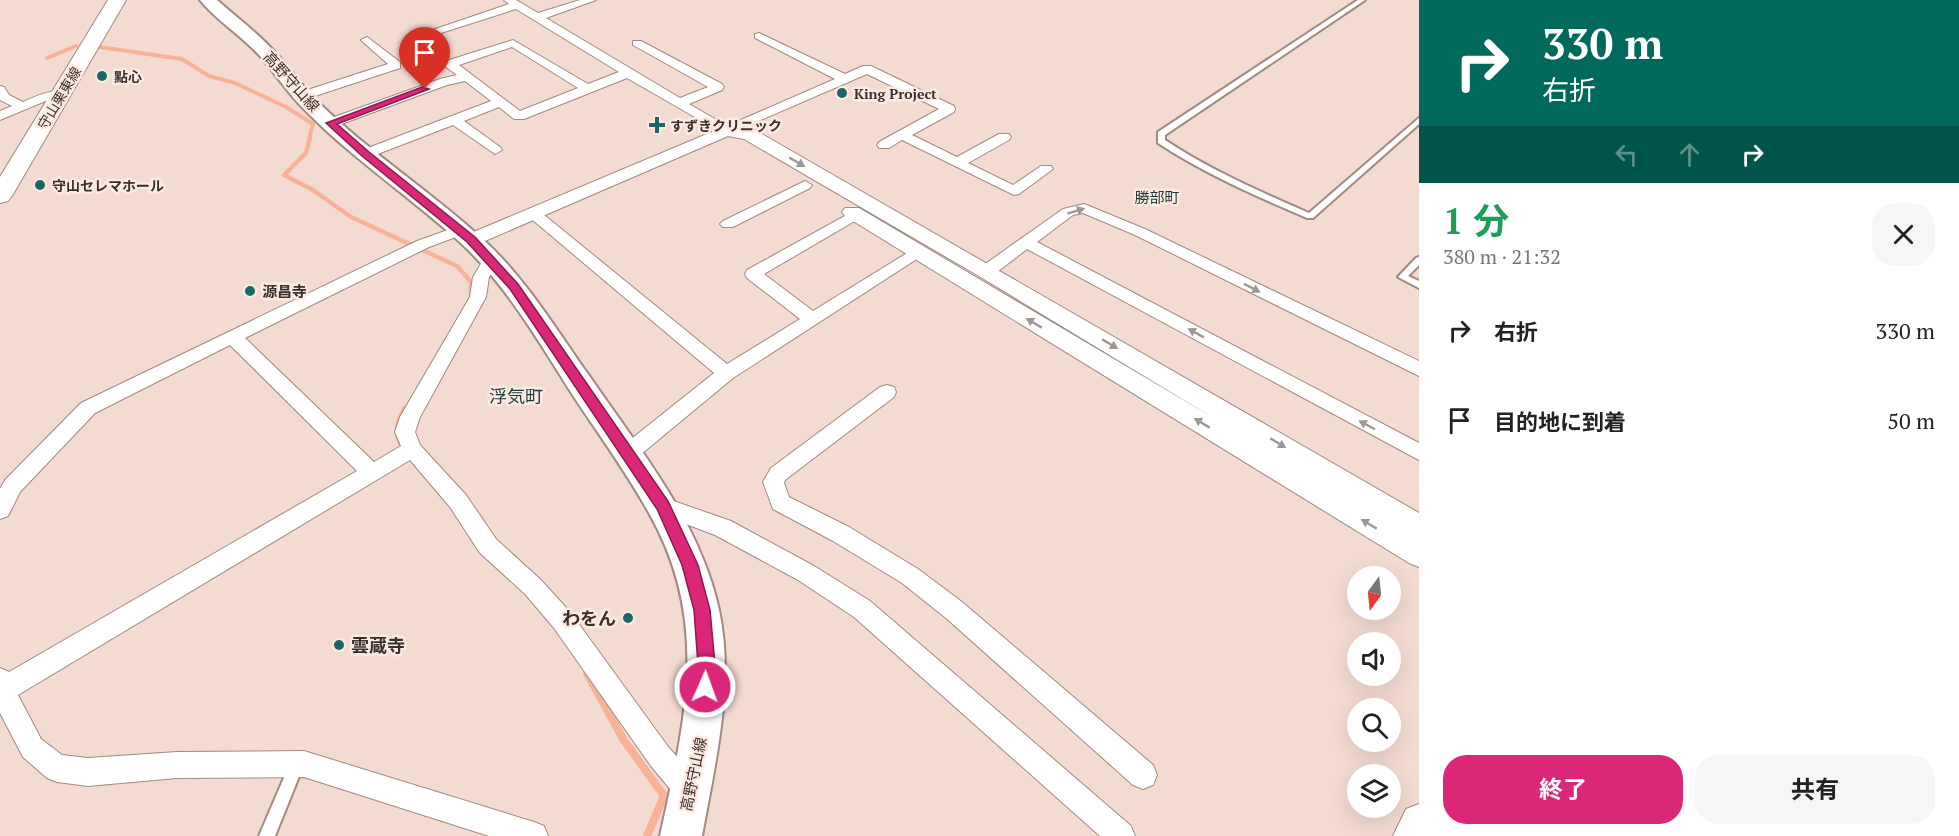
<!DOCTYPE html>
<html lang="ja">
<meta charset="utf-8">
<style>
body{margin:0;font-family:"PT Serif","Noto Sans JP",serif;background:#f6f6f6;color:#222;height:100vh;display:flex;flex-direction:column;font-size:22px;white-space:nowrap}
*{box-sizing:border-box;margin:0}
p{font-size:20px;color:#767676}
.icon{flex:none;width:33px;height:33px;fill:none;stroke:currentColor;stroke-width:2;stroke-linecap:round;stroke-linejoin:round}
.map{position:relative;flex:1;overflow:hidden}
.details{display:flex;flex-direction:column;background:#fff;width:540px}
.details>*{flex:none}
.hud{background:#00695c;color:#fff;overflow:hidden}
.needle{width:39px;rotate:195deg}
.controls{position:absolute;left:1347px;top:566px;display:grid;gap:12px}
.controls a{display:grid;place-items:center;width:54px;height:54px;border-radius:50%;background:#fff;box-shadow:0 6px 24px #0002;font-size:30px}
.pin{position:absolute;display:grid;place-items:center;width:51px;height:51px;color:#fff;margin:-62px -26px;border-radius:50% 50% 50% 0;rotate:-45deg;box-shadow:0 0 6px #0007}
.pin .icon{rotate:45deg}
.me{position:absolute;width:66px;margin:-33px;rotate:2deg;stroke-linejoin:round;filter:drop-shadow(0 0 4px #0008)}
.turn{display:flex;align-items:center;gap:21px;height:126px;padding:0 24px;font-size:27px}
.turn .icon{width:78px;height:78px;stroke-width:2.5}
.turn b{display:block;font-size:42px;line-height:51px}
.lanes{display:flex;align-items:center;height:57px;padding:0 24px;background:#0003;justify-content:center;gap:30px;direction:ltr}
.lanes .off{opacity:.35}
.round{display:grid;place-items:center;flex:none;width:63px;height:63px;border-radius:24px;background:#f6f6f6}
.summary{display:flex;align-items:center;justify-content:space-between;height:102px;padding:0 24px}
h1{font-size:36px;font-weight:700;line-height:45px;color:#1e9e55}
.primary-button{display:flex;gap:12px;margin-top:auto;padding:12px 24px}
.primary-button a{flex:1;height:69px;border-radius:24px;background:#db2777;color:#fff;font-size:24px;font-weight:700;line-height:69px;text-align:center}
.primary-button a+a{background:#f6f6f6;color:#222}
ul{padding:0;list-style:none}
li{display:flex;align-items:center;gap:18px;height:90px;padding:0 24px}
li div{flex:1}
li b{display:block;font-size:22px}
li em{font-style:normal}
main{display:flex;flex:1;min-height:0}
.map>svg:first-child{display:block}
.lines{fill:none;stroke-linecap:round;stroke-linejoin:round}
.stream-far3{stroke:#f8b397;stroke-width:4}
.stream-far2{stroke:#f8b397;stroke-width:4.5}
.stream-far1{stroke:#f8b397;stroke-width:6}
.stream{stroke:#f8b397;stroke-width:8}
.service-casing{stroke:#a08a81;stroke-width:4}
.minor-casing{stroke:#a08a81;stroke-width:2}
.tertiary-casing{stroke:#a08a81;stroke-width:2}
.secondary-casing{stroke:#a08a81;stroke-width:4}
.primary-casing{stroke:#a08a81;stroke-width:2}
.service{fill:#fff;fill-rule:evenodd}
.minor{fill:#fff;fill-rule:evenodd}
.tertiary{fill:#fff;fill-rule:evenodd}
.secondary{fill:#fff;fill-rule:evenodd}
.primary{fill:#fff;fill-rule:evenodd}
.oneway{fill:#9c9896}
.route{fill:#db2777;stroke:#8e194d;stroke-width:1.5}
.poi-dot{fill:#1a6766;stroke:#fdeae2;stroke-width:2}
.labels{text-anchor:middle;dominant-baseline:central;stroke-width:5;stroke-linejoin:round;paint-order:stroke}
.far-poi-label{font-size:14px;font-weight:bold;fill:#3a312d;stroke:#fdeae2;text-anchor:start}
.far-street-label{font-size:14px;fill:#3a312d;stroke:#fdeae2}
.street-label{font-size:15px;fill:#3a312d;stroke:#fdeae2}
.far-quarter-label{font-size:15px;fill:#183b3a;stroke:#fdeae2}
.poi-label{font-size:15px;font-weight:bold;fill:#3a312d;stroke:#fdeae2;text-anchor:start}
.quarter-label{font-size:18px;fill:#183b3a;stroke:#fdeae2}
.near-poi-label{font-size:18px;font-weight:bold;fill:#3a312d;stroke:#fdeae2;text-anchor:end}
</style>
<main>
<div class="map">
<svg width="1419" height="836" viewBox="0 0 1419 836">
<rect width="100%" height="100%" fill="#f4dbd2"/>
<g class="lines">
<path class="stream-far3" d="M100,47L182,59L209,76L235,83L286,107L313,124L309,139
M47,58L76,46"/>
<path class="stream-far2" d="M310,138L306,153L284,175L313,190L351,217L457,266L471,282V296"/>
<path class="stream-far1" d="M404,448C394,434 397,423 405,409"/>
<path class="stream" d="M587,673L623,739L664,796L647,836"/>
<g class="service-casing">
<path id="service" d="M1358,0H1365L1165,135V140C1210,170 1259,191 1309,213L1419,118V124L1313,218H1307C1256,196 1205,174 1158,143V132Z
M1419,257V265L1408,276L1419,281V288L1398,277L1416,258Z
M297,757L302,759L304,764L275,836H259L292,759Z"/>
</g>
<g class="minor-casing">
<path id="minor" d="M504,0H516L538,13L580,0H596L546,18L680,98L708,87L633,45V41H641L722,84L724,87L722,90L689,104L727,126L835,79L755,38V34L759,33L845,74L863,66H871L954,106L955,109L954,112L912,135L957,157L999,134H1009L1011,137L1009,140L968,163L1013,185L1041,166H1051L1053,169L1019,194L1014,195L902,140L889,148H879L877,145L879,142L939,109L867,74L726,135L627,78L524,119H514L499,107L464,121L500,147L502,150L495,154L453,125L370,157H360L358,154L360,151L491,101L465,81L447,85L336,126H326L324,123L326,120L440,79L457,75L446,67V61L513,40L588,84L619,72L516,9L422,39L418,40L412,37L509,4ZM512,47L578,88L520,111L459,65Z
M367,37L400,62V68L306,99H298L296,96L298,93L388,64L363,42L361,40Z
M0,86L4,87L9,95L23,102C35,97 56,86 67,95L65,98L48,100L0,120V111L12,106L0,100Z
M805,181L812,185L810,188L733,227H723L720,224L723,221Z
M1084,204L1145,229L1419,361V376L1135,235L1083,213L1073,215L1037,242L1419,443V460L1027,249L993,275H981L979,271L981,267L1063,209Z
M533,208L538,210L727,364L800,319L747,278L745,274L747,270L852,212H862L865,215L764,274L813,311L912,250L918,248L926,253L733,378L634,460L627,462L620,460L617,454L620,448L714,373L528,216L525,213L528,210Z
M459,226L464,228L467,231L464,234L429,247L245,338L374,462L401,446L395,432L400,417L470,297L473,277L485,257H497L499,261L489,277L486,297L420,417L415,432L420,445L466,495L496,539L541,580L570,612L669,748L700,781L704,791L700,801L690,805L680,801L651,766L554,628L525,594L480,553L450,507L410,460L18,695L41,739L62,755L88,758L177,752L304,751L534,822L544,826L548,836H489L304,777L177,778L88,786L57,782L47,778L23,757L0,713V668L9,672L357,471L230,345L95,413L20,492L8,516L0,519V489L5,480L81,403L417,241Z
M887,385L894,387L896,392L894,397L785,480L784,483L789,497L849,527L918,569L962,602L1153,765L1157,775L1153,785L1143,789L1133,785L946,618L902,583L833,541L773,509L763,482L771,468L880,387Z
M662,497L731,521L814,566L870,601L1131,826L1135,836H1100L854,617L798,580L715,535L654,512L651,506L654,500Z"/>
</g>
<g class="tertiary-casing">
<path id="tertiary" d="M726,126L755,130L1419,513V567L1409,563L845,216L842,212L845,208H859L1217,420L979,276L744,139L728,136L478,244L471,246L464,244L461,240L464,236Z
M1419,804V836H1393L1406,809Z"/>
</g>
<g class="secondary-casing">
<path id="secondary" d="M200,0H217C235,16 255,31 271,48C288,65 301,86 319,103C368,151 427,189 478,235C524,275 555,328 590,377C640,450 700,522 719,610C735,685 715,763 702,836H660C685,721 711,622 649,513C627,473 599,435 574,397C540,344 508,287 462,244C412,198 354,160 306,111C289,95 276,74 260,56C242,36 217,21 200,0Z"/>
</g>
<g class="primary-casing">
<path id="primary" d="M108,0H126L12,196L8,201L0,203V177Z"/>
</g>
<use href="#service" class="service"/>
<use href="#minor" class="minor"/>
<use href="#tertiary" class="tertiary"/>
<use href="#secondary" class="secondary"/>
<use href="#primary" class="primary"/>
</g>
<defs><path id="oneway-solid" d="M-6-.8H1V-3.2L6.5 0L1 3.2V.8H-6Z" transform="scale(1.5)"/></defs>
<g class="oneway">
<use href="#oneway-solid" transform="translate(797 162) rotate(30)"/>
<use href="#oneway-solid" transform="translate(1076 211) rotate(-17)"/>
<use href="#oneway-solid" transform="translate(1252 288) rotate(27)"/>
<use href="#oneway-solid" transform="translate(1034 323) rotate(-149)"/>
<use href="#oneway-solid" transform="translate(1196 333) rotate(-151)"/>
<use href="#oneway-solid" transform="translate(1110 344) rotate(31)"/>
<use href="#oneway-solid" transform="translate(1202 423) rotate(-149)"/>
<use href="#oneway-solid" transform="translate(1367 425) rotate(-152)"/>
<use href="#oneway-solid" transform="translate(1278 443) rotate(31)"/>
<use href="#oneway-solid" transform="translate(1369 524) rotate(-149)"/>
</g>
<path class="route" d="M422,87L429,89L337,124L369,152L475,237L518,284L668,501L698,565L710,610L715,665L711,693L705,696L699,693L696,687L698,665L694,610L682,565L657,509L510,289L467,242L362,156L326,123Z"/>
<g class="poi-dot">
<circle cx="102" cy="76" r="6"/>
<circle cx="842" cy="93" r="6"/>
<path d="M654 116h6v6h6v6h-6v6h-6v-6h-6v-6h6z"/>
<circle cx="40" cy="185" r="6"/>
<circle cx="250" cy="291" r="6"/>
<circle cx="628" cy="618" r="6"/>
<circle cx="339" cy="645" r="6"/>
</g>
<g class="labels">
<g class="far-poi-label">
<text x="114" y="76">點心</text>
<text x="854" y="93">King Project</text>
<text x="670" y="125">すずきクリニック</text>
<text x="52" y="185">守山セレマホール</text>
</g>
<g class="far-street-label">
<text transform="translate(59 98) rotate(-59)">守山栗東線</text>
</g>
<g class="street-label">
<text transform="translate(292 81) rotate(48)">高野守山線</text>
<text transform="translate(693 774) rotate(-78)">高野守山線</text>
</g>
<g class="far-quarter-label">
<text x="1157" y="197">勝部町</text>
</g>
<g class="poi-label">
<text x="262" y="291">源昌寺</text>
</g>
<g class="quarter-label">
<text x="516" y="396">浮気町</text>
</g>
<g class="near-poi-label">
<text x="616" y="618">わをん</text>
<text x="351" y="645" text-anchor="start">雲蔵寺</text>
</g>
</g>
</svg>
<div class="controls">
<a><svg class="needle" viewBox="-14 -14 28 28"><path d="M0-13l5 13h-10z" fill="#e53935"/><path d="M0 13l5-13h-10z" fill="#767676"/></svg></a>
<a><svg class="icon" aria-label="sound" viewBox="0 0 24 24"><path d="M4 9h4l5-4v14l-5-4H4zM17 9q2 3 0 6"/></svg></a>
<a><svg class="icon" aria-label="search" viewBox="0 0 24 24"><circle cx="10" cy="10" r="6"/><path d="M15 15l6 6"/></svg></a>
<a><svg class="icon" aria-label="layers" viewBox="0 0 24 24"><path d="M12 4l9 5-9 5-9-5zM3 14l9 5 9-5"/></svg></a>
</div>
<div class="pin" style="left:425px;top:89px;background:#d93025"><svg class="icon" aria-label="arrive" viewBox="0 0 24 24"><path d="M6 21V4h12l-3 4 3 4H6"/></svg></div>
<svg class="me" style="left:705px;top:687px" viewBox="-20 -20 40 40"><circle r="17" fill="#db2777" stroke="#fff" stroke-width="3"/><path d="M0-11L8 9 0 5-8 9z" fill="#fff"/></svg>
</div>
<section class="details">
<div class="hud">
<div class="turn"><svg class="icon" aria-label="right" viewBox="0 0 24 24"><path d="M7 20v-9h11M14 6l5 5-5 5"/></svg><div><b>330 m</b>右折</div></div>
<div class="lanes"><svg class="icon off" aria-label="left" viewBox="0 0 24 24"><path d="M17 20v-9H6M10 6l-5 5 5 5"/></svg><svg class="icon off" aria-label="ahead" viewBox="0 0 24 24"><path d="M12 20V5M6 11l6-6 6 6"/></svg><svg class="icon" aria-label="right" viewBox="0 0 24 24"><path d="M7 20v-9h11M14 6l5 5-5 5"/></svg></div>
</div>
<div class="summary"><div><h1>1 分</h1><p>380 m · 21:32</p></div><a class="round"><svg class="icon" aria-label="close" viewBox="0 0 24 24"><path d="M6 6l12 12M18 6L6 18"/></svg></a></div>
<ul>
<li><svg class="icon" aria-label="right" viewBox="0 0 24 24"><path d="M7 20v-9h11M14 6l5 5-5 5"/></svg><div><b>右折</b></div><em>330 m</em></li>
<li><svg class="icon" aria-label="arrive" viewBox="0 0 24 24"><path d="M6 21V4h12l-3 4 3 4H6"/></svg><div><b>目的地に到着</b></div><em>50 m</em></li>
</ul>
<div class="primary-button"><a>終了</a><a>共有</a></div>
</section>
</main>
